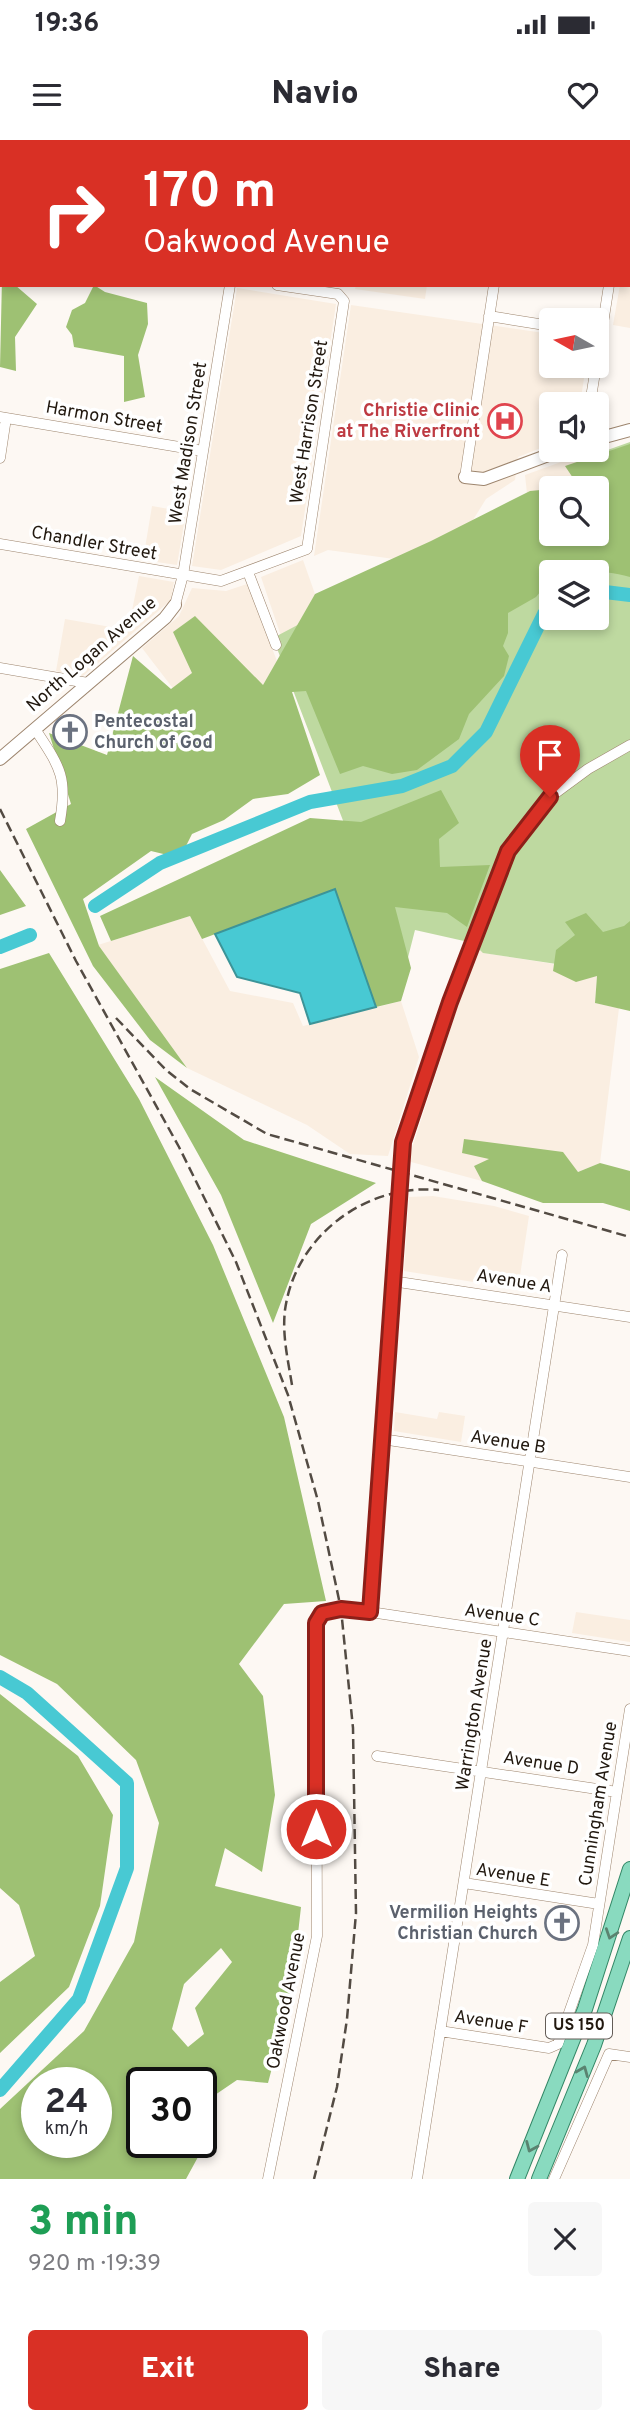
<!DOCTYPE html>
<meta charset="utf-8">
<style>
body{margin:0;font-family:Overpass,sans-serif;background:#f7f7f7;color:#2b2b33;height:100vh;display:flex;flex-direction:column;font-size:26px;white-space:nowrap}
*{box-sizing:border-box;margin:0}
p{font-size:23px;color:#7c7c81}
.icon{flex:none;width:38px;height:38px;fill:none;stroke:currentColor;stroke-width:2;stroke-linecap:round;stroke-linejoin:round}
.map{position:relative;height:2039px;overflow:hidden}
.drawer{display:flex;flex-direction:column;background:#fff;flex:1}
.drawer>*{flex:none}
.banner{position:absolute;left:0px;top:0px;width:630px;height:147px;box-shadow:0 4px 10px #0003;background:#d93025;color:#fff;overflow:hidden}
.needle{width:46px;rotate:279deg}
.tools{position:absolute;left:539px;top:168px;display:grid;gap:14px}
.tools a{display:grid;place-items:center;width:70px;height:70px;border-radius:7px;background:#fff;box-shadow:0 4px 10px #0003;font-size:35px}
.speed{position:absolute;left:21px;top:1927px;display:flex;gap:14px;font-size:35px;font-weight:700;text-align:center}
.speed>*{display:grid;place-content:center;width:91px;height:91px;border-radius:50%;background:#fff;box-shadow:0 4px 10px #0003;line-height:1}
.speed small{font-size:18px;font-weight:400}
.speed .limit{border:4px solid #111;border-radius:10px;background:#fff;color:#111}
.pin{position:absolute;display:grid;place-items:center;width:60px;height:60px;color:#fff;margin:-72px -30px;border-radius:50% 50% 50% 0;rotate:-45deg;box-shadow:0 0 7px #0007}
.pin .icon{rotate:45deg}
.me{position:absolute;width:77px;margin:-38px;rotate:0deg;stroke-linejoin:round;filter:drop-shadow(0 0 5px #0008)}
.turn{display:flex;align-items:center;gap:24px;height:147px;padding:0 28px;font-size:32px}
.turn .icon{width:91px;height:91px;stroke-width:2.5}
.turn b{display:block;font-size:49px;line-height:60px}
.round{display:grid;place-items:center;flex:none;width:74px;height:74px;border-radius:7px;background:#f7f7f7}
.head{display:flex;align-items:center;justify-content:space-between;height:119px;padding:0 28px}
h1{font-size:42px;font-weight:800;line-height:52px;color:#1e9e55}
.cta{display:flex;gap:14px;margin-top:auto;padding:14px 28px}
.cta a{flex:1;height:80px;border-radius:7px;background:#d93025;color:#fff;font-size:28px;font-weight:800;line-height:80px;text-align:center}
.cta a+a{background:#f7f7f7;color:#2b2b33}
.status{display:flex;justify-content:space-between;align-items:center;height:49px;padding:0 35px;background:#fff;direction:ltr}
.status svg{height:19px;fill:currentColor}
header{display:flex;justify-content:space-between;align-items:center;height:91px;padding:0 28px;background:#fff;font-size:32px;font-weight:800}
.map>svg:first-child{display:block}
.built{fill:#faeee1}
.green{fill:#bed9a0;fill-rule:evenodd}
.forest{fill:#9ec173;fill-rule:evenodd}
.water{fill:#48c9d3;stroke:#3c9498;stroke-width:2}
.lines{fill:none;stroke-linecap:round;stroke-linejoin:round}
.river{stroke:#48c9d3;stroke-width:14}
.minor-casing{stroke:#9d856e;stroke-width:11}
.tertiary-casing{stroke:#9d856e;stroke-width:14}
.secondary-casing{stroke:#9d856e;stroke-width:16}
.primary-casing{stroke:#328665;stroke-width:16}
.minor{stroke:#fff;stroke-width:10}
.tertiary{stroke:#fff;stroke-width:12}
.secondary{stroke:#c4eddf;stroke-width:14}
.primary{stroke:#89dabf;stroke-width:14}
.rail{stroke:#534b43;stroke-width:2.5;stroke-dasharray:10 5;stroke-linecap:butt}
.oneway{stroke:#5a8370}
.route-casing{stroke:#8d1f18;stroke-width:18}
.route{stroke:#d93025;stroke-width:12}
.labels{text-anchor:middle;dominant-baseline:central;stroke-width:7;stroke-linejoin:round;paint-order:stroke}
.shield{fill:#fff;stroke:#645d57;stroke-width:2}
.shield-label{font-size:16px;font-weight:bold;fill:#21180f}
.health-label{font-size:18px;font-weight:bold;fill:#be3a42;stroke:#fff;text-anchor:end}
.street-label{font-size:18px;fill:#21180f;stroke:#fff}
.worship-label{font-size:18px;font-weight:bold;fill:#5b616d;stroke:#fff;text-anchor:start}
</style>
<div class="status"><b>19:36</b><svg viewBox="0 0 49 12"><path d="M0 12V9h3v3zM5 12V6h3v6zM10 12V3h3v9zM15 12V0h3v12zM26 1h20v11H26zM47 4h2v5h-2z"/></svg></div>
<header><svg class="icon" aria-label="menu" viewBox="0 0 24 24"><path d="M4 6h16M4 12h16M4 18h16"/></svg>Navio<svg class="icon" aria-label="heart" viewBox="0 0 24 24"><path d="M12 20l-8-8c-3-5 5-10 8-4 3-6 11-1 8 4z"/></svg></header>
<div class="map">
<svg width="630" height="2039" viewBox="0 0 630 2039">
<rect width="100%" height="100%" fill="#fdf8f3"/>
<path class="built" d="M630,88V188L613,185L620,145H628Z
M356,145H427L425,159L355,149Z
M237,148L336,164L301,396L221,430L192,426Z
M351,165L551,194V226H586L580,264H551V304L518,317L515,340L486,359L463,396L409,421L328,410L314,416Z
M594,310L599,339L572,348H551V355L528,363L525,335Z
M152,366L186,372L177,425L143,420Z
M303,420L315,454L295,490L281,496L261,437Z
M139,436L174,442L171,460L83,536L56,531L65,479L128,490Z
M247,444L277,521L263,545L200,529L175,551L142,508L179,476L192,448L226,451Z
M190,776L230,851L293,863L303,886L401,861L419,917L388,1016L350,1014L307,985L187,928L98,805Z
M477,807L484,813L554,824L553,831L597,836L595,863L619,868L600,1023L578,1032L490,1019L475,1026L482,1041L411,1022V1011Z
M433,1056L494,1066L529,1076L518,1149L404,1131L409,1057Z
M395,1272L437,1279L439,1272L465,1276L461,1302L394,1291Z
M576,1472L630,1480V1502L572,1493Z"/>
<path class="green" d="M630,302V835L483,813L473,803L415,790L403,837L273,498L528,363L551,394H597L599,339L594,310L599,313ZM551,432H597V478H551Z"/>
<path class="forest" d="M2,139V145H15L37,164L15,197L16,231L0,227Z
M94,145L105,152L147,163L148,184L138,215L145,257L124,262V216L74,207L72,195L66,187L72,170L85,163Z
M630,304V437C603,429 580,432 551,432V439L536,457L508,473V493L503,506L509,516L504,536L469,574L459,599L417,630L392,634L363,626L340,634L306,551L292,552L320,635L288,654L253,659L224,680L192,694L180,718L151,711L83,759L99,806L187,928L150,900L93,826L26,689L71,664L49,593L107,615L133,516L171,549L192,533L173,492L195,476L263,545L315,454L431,401L530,351L551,349V394H597V348H561H568L575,341L565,326Z
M441,650L459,683L439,699L440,727L490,725L467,787L447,773L395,767L411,828L401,861L376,867L335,749L202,799L190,776L111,801L100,776L310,678L361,682Z
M0,730L26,766L0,775Z
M586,773L603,792L624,786L630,781V871L595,863L597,836L576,842L553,831L556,810L575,795L565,782Z
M49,813L139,959L213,1105L284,1277L326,1461L284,1464L239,1524L263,1556L275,1655L262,1732L225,1708L215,1746L301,1767L291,1856L268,1943L237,1940L212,1957L201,1951V1942H142V2002H194L204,2006L186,2039H0V1969L84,1891L134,1802L159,1683L136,1620L57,1544L0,1515V829ZM221,1808L232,1822L195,1868L204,1894L188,1907L172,1889L184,1844ZM37,1942H96V2002H37Z
M155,937L244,1000L376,1043L311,1084L273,1183L221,1055Z
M464,999L563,1012L578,1032L600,1023L630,1031V1071L603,1063H543L482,1041L474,1026L489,1019L462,1013Z
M0,1554L78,1616L113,1675L100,1766L69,1847L0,1913V1842L35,1816L19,1765L0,1748Z"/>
<path class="water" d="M335,749L376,867L310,884L300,853L237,837L215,794Z"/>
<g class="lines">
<path class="river" d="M597,451L630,455
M95,766L160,723L310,662L402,646L452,626L486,592L544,474L551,465
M0,807L30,795
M0,1537L27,1553L127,1643V1728L79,1859L0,1950"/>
<g class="minor-casing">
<path id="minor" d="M261,2L262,0
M369,2L370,0
M628,18L630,7
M0,100H2
M489,176L551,186
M597,222L609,145
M590,264L596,226
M0,277L203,311
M0,318L6,278
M465,337L494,145
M0,404L221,441L307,409L344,161L338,154L277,145
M248,432L276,505
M175,465L183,435L230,145
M0,528L88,543
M35,589C59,626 68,636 60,681
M392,1141L630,1177
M382,1299L630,1337
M370,1472L403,1002L450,862L508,711L550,657L588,629L630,605
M377,1616L617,1652
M464,1743L599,1764
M440,1891L549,1908L558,1904L593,1805L630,1569
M268,2039L317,1796L316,1483L322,1473L357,1470L630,1511
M417,2039L562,1115
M554,2039L609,1914L630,1917"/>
</g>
<g class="tertiary-casing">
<path id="tertiary" d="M597,299L630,290
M465,337L484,339L562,310
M0,619L165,478L175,465"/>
</g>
<g class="secondary-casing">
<path id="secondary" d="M160,0L171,2
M628,71H630"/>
</g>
<g class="primary-casing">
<path id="primary" d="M517,2039L585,1869L630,1729
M539,2039L594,1905L630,1798"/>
</g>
<use href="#minor" class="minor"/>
<use href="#tertiary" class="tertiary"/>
<use href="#secondary" class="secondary"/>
<use href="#primary" class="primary"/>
<path class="rail" d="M0,669L76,821L179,1007L236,1122L288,1255L318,1361L341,1469L353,1588L356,1773L347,1879L337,1947L314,2039
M116,878L166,930L190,949L267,994L630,1097
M292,1245C288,1220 282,1195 285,1170C295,1096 366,1043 439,1050"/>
</g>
<defs><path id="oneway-chevron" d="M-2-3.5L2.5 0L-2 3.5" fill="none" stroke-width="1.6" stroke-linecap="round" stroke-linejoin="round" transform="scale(1.75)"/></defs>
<g class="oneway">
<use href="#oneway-chevron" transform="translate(611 1794) rotate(109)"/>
<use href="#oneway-chevron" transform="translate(583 1931) rotate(-68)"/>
<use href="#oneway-chevron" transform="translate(531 2007) rotate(113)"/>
</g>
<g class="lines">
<g class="route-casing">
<path id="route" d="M316,1689V1483L322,1473L341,1469L370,1472L403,1002L450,862L508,711L550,657"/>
</g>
<use href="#route" class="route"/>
</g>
<defs>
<g id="hospital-ring" transform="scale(1.75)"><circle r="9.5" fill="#fff" stroke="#e0444e" stroke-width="1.5"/><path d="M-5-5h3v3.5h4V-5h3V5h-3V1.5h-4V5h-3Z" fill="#e0444e"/></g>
<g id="church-ring" transform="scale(1.75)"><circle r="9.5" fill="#fff" stroke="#6b7280" stroke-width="1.5"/><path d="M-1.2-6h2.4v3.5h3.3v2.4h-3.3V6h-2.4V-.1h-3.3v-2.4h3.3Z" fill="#6b7280"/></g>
</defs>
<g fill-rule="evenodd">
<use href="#hospital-ring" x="505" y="281"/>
<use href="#church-ring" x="70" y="592"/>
<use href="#church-ring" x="562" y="1783"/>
</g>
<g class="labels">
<rect class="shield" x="546" y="1873.5" width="66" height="25" rx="5"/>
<g class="shield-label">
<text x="579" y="1886">US 150</text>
</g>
<g class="health-label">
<text x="480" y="271">Christie Clinic<tspan x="480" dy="21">at The Riverfront</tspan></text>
</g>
<g class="street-label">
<text transform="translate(104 278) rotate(10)">Harmon Street</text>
<text transform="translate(310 282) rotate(-81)">West Harrison Street</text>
<text transform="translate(189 303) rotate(-81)">West Madison Street</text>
<text transform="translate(94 404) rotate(10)">Chandler Street</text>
<text transform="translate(92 515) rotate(-41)">North Logan Avenue</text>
<text transform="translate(514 1142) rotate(9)">Avenue A</text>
<text transform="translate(508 1303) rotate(9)">Avenue B</text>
<text transform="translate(502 1476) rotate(8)">Avenue C</text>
<text transform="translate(475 1575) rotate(-81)">Warrington Avenue</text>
<text transform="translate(541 1624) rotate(9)">Avenue D</text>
<text transform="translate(599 1664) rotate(-81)">Cunningham Avenue</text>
<text transform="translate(513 1736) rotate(9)">Avenue E</text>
<text transform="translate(287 1861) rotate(-79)">Oakwood Avenue</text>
<text transform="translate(491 1883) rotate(9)">Avenue F</text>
</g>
<g class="worship-label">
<text x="94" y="582">Pentecostal<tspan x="94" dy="21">Church of God</tspan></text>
<text x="538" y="1773" text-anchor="end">Vermilion Heights<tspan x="538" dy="21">Christian Church</tspan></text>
</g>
</g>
</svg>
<div class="tools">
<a><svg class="needle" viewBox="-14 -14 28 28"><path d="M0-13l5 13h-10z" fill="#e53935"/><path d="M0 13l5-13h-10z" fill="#7c7c81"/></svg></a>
<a><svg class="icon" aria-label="sound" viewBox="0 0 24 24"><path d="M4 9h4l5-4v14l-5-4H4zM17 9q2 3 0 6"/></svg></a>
<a><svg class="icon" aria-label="search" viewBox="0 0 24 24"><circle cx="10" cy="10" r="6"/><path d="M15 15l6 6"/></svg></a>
<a><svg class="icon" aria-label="layers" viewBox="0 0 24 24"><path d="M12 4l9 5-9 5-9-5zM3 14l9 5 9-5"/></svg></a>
</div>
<div class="speed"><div>24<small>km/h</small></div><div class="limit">30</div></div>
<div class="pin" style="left:550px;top:657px;background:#d93025"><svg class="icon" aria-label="arrive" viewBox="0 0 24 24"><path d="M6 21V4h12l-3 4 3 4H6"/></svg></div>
<svg class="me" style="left:316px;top:1689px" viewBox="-20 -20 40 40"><circle r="17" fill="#d93025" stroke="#fff" stroke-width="3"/><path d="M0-11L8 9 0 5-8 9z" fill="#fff"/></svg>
<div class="banner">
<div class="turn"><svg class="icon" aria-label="right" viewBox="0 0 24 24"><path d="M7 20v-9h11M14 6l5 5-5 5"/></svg><div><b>170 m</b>Oakwood Avenue</div></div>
</div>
</div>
<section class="drawer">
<div class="head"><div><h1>3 min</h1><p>920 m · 19:39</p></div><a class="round"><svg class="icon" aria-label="close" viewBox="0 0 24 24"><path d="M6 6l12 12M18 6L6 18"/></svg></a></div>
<div class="cta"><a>Exit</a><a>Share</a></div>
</section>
